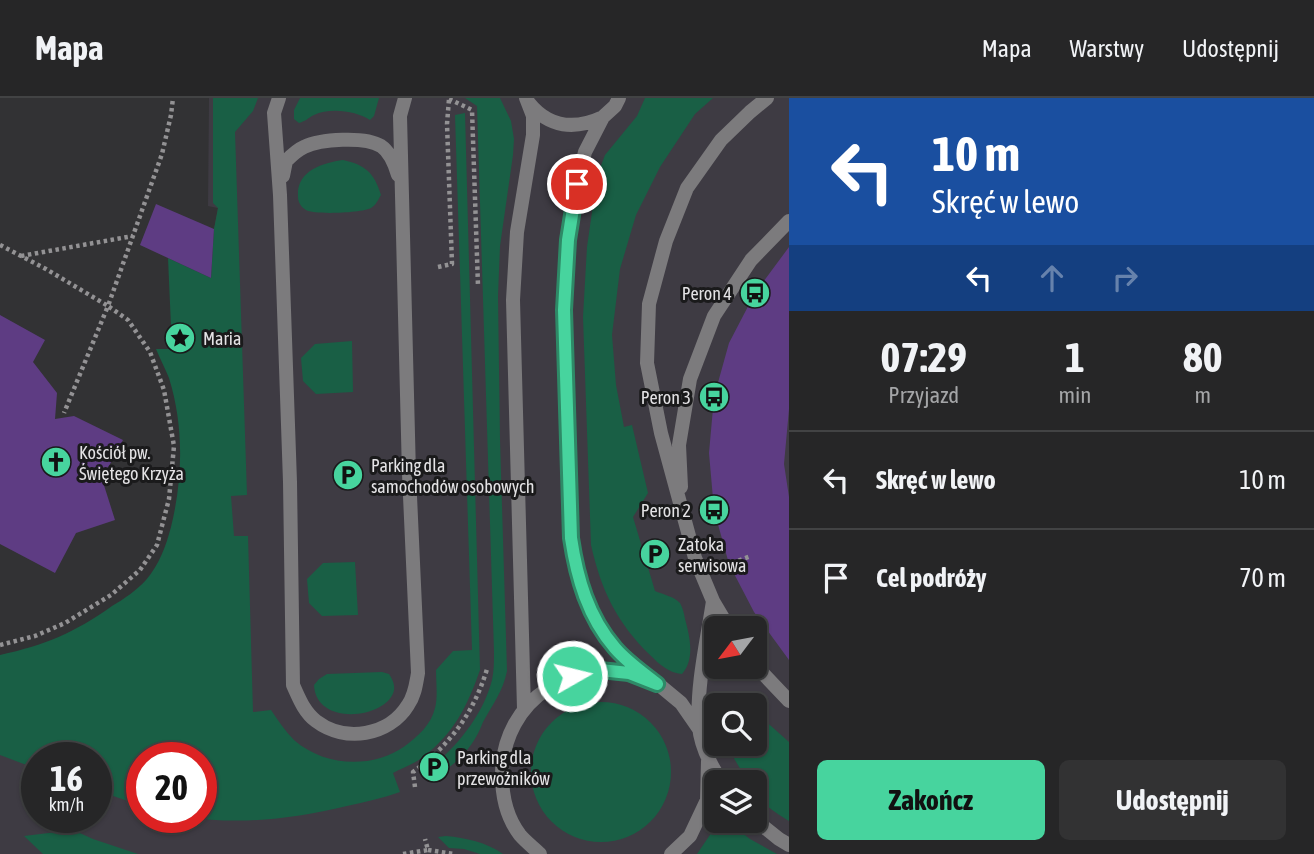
<!DOCTYPE html>
<html lang="pl">
<meta charset="utf-8">
<style>
body{margin:0;font-family:"Asap Condensed",sans-serif;background:#323233;color:#f1f3f6;height:100vh;display:flex;flex-direction:column;font-size:26px;white-space:nowrap}
*{box-sizing:border-box;margin:0}
p{font-size:23px;color:#a4a5a7}
.icon{flex:none;width:38px;height:38px;fill:none;stroke:currentColor;stroke-width:2;stroke-linecap:round;stroke-linejoin:round}
.map{position:relative;flex:1;overflow:hidden}
.panel{display:flex;flex-direction:column;background:#262627;width:525px}
.panel>*{flex:none}
.hud{background:#1a4fa0;color:#fff;overflow:hidden}
.needle{width:46px;rotate:238deg}
.fabs{position:absolute;left:704px;top:518px;display:grid;gap:14px}
.fabs a{display:grid;place-items:center;width:63px;height:63px;border-radius:10px;background:#262627;box-shadow:0 2px 5px #0004,0 0 0 2px #424344;font-size:35px}
.speed{position:absolute;left:21px;top:644px;display:flex;gap:14px;font-size:35px;font-weight:700;text-align:center}
.speed>*{display:grid;place-content:center;width:91px;height:91px;border-radius:50%;background:#262627;box-shadow:0 2px 5px #0004,0 0 0 2px #424344;line-height:1}
.speed small{font-size:18px;font-weight:400}
.speed .limit{border:10px solid #d22;background:#fff;color:#111}
.pin{position:absolute;display:grid;place-items:center;width:60px;height:60px;color:#fff;margin:-30px;border:4px solid #fff;border-radius:50%;box-shadow:0 2px 7px #0007}
.me{position:absolute;width:77px;margin:-38px;rotate:82deg;stroke-linejoin:round;filter:drop-shadow(0 0 5px #0008)}
.turn{display:flex;align-items:center;gap:24px;height:147px;padding:0 28px;font-size:32px}
.turn .icon{width:91px;height:91px;stroke-width:2.5}
.turn b{display:block;font-size:49px;line-height:60px}
.lanes{display:flex;align-items:center;height:66px;padding:0 28px;background:#0003;justify-content:center;gap:35px;direction:ltr}
.lanes .off{opacity:.35}
.eta{display:flex;justify-content:space-evenly;align-items:center;height:119px;text-align:center}
.eta b{font-size:42px;font-weight:700;line-height:49px}
.action{display:flex;gap:14px;margin-top:auto;padding:14px 28px}
.action a{flex:1;height:80px;border-radius:10px;background:#47d49e;color:#111;font-size:28px;font-weight:700;line-height:80px;text-align:center}
.action a+a{background:#323233;color:#f1f3f6}
ul{padding:0;list-style:none}
li{display:flex;align-items:center;gap:21px;height:98px;padding:0 28px;border-top:2px solid #424344}
li div{flex:1}
li b{display:block;font-size:26px}
li em{font-style:normal}
header{display:flex;align-items:center;gap:42px;box-sizing:border-box;height:98px;padding:0 35px;background:#262627;border-bottom:2px solid #424344}
header strong{font-size:33px}
nav{display:flex;gap:38px;margin-inline-start:auto;font-size:24px}
main{display:flex;flex:1;min-height:0}
.map>svg:first-child{display:block}
.built{fill:#3e3b43;fill-rule:evenodd}
.green{fill:#195f45}
.building{fill:#5e3c83}
.lines{fill:none;stroke-linecap:round;stroke-linejoin:round}
.path{stroke:#939294;stroke-width:4.5;stroke-dasharray:3.5 3.5;stroke-linecap:butt}
.service{stroke:#7c7b7d;stroke-width:14}
.route-casing{stroke:#2e8a67;stroke-width:18}
.route{stroke:#47d49e;stroke-width:12}
.labels{text-anchor:middle;dominant-baseline:central;stroke-width:6;stroke-linejoin:round;paint-order:stroke}
.poi-label{font-size:18px;fill:#e4e3e5;stroke:#1a1a1b;text-anchor:start}
</style>
<header>
<strong>Mapa</strong>
<nav><a>Mapa</a><a>Warstwy</a><a>Udostępnij</a></nav>
</header>
<main>
<div class="map">
<svg width="789" height="756" viewBox="0 0 789 756">
<rect width="100%" height="100%" fill="#323234"/>
<path class="built" d="M209,0H789V756H0V635L37,660V719H96V663L142,676V719H201L214,131L218,110L208,108ZM716,530H754V569H716ZM716,607H754V646H716ZM716,684H754V723H716Z"/>
<path class="green" d="M213,0H258L253,13L235,34L247,397L231,398L234,438H248L253,614L271,612C278,622 285,633 294,642C325,669 372,671 405,648C418,638 431,627 435,610C438,599 436,584 436,572L453,553L472,552L455,17L465,15L480,572C467,609 454,635 423,659C414,666 402,670 393,675L400,694C383,700 365,704 347,708C291,721 243,727 185,719H201V660H142V708L96,692V660H37V671L0,657V557C45,547 74,535 112,508C124,501 137,492 146,482C159,467 166,448 171,429C183,380 184,328 169,280C165,270 160,261 156,251H172L168,160L211,180L214,131L218,110L213,105Z
M300,0H379L374,18L370,22C357,13 330,9 314,17C308,20 306,23 299,25L294,21V12Z
M465,0H500L511,23L514,41L513,57L500,148L498,198L500,342L507,573C503,593 493,606 483,624C481,629 479,634 476,639C466,657 449,671 432,681V669C458,647 483,617 492,582C494,573 494,563 494,554L477,8Z
M645,0H713L695,16L660,69L636,117L620,171L612,237L616,287L624,329L632,327L648,395L633,419L655,493C662,496 675,499 680,505C683,510 684,516 685,521C690,539 695,561 682,576C669,575 659,566 650,557C617,525 601,492 591,447L583,219L587,149L595,93L600,70L605,57L637,18Z
M343,62C365,67 374,74 381,97C378,102 376,107 371,110C362,115 314,117 306,112C301,109 298,104 298,99C296,73 322,65 343,62Z
M352,243L353,294L316,296L303,283L301,260L315,246Z
M355,464L358,517L322,518L309,505L307,481L323,465Z
M382,574L389,576C392,580 395,587 394,592C389,620 316,630 314,587L319,581L327,576Z
M531 674a70 70 0 1 1 140 0a70 70 0 1 1-140 0Z
M754,613L789,644V723C775,714 754,703 754,684H748L732,657L729,646H754Z
M721,724H728L750,741L777,756H697L716,728Z
M73,732L93,741L138,756H43L24,738Z
M446,738C466,740 486,744 503,756H480L464,751L449,750L438,739Z"/>
<path class="building" d="M156,106L214,131L211,180L140,147Z
M789,149V311L784,366L789,399V562L754,514L729,466L714,412L709,355L714,299L729,245L755,195Z
M0,217L45,242L33,264L57,295L55,321L74,318L123,342L102,381L115,422L76,435L55,475L0,446Z"/>
<g class="lines">
<path class="path" d="M449,1L472,12L478,188
M0,147L46,171L108,208L162,56L171,17L173,0
M21,158L133,138
M438,169L452,166L447,26L449,1
M732,465L751,458
M0,547L35,538L65,525L111,497L140,472L157,447L169,401L174,348L164,292L150,254L128,222L108,208L64,315
M415,689L413,674C449,648 474,615 487,571
M428,752L454,756
M403,756L428,752L425,741"/>
<path class="service" d="M279,0L274,15L280,97L290,384L293,587C299,600 304,614 316,623C345,645 389,638 408,607C415,597 416,586 418,575L409,376L400,18L405,0
M619,0L615,8L603,19L585,54L577,86L568,142L564,212L571,440L576,472L597,527L617,552L681,605L699,631
M529,5C549,30 575,32 603,19
M283,78L286,63C291,58 297,52 304,49C320,41 365,38 381,48C390,54 395,67 398,77
M681,389L679,347L690,281L714,218L751,162L789,123
M713,503C707,543 696,589 699,629C701,649 711,668 722,684
M729,530L713,503L695,460L661,335L647,265L649,206L666,143L687,90L721,42L750,14L767,0
M754,566L789,603
M524,611L513,202L517,134L533,37V18L526,0
M754,721L779,741L789,747
M540,756C534,750 526,744 520,737C507,720 502,698 502,677C502,601 576,554 646,582
M671,756L690,738L707,702L708,663"/>
</g>
<g class="lines">
<g class="route-casing">
<path id="route" d="M572,578L600,572L629,575L657,586C643,575 627,564 615,550C588,519 577,480 571,440L564,212L568,142L577,86"/>
</g>
<use href="#route" class="route"/>
</g>
<defs>
<g id="bus-disc" transform="scale(1.575)"><circle r="9.5" fill="#47d49e" stroke="#1a1a1b"/><path d="M-5-6H5V4H4V6H2V4H-2V6H-4V4H-5ZM-3.5-4V0h7V-4ZM-3.5 1.2v1.5H-2V1.2ZM2 1.2v1.5H3.5V1.2Z" fill="#111"/></g>
<g id="sight-disc" transform="scale(1.575)"><circle r="9.5" fill="#47d49e" stroke="#1a1a1b"/><path d="M0-6L1.8-2.2L6-1.7L2.9 1.2L3.7 5.4L0 3.3L-3.7 5.4L-2.9 1.2L-6-1.7L-1.8-2.2Z" fill="#111"/></g>
<g id="church-disc" transform="scale(1.575)"><circle r="9.5" fill="#47d49e" stroke="#1a1a1b"/><path d="M-1.2-6h2.4v3.5h3.3v2.4h-3.3V6h-2.4V-.1h-3.3v-2.4h3.3Z" fill="#111"/></g>
<g id="parking-disc" transform="scale(1.575)"><circle r="9.5" fill="#47d49e" stroke="#1a1a1b"/><path d="M-3.5-5.5H1a3.5 3.5 0 0 1 0 7H-1V5.5H-3.5ZM-1-3.4V-.6H.8a1.4 1.4 0 0 0 0-2.8Z" fill="#111"/></g>
</defs>
<g fill-rule="evenodd">
<use href="#bus-disc" x="755" y="195"/>
<use href="#sight-disc" x="180" y="240"/>
<use href="#bus-disc" x="714" y="299"/>
<use href="#church-disc" x="56" y="364"/>
<use href="#parking-disc" x="348" y="377"/>
<use href="#bus-disc" x="714" y="412"/>
<use href="#parking-disc" x="655" y="456"/>
<use href="#parking-disc" x="434" y="669"/>
</g>
<g class="labels">
<g class="poi-label">
<text x="732" y="195" text-anchor="end">Peron 4</text>
<text x="203" y="240">Maria</text>
<text x="691" y="299" text-anchor="end">Peron 3</text>
<text x="79" y="354">Kościół pw.<tspan x="79" dy="21">Świętego Krzyża</tspan></text>
<text x="371" y="367">Parking dla<tspan x="371" dy="21">samochodów osobowych</tspan></text>
<text x="691" y="412" text-anchor="end">Peron 2</text>
<text x="678" y="446">Zatoka<tspan x="678" dy="21">serwisowa</tspan></text>
<text x="457" y="659">Parking dla<tspan x="457" dy="21">przewoźników</tspan></text>
</g>
</g>
</svg>
<div class="fabs">
<a><svg class="needle" viewBox="-14 -14 28 28"><path d="M0-13l5 13h-10z" fill="#e53935"/><path d="M0 13l5-13h-10z" fill="#a4a5a7"/></svg></a>
<a><svg class="icon" aria-label="search" viewBox="0 0 24 24"><circle cx="10" cy="10" r="6"/><path d="M15 15l6 6"/></svg></a>
<a><svg class="icon" aria-label="layers" viewBox="0 0 24 24"><path d="M12 4l9 5-9 5-9-5zM3 14l9 5 9-5"/></svg></a>
</div>
<div class="speed"><div>16<small>km/h</small></div><div class="limit">20</div></div>
<div class="pin" style="left:577px;top:86px;background:#d93025"><svg class="icon" aria-label="arrive" viewBox="0 0 24 24"><path d="M6 21V4h12l-3 4 3 4H6"/></svg></div>
<svg class="me" style="left:572px;top:578px" viewBox="-20 -20 40 40"><circle r="17" fill="#47d49e" stroke="#fff" stroke-width="3"/><path d="M0-11L8 9 0 5-8 9z" fill="#fff"/></svg>
</div>
<section class="panel">
<div class="hud">
<div class="turn"><svg class="icon" aria-label="left" viewBox="0 0 24 24"><path d="M17 20v-9H6M10 6l-5 5 5 5"/></svg><div><b>10 m</b>Skręć w lewo</div></div>
<div class="lanes"><svg class="icon" aria-label="left" viewBox="0 0 24 24"><path d="M17 20v-9H6M10 6l-5 5 5 5"/></svg><svg class="icon off" aria-label="ahead" viewBox="0 0 24 24"><path d="M12 20V5M6 11l6-6 6 6"/></svg><svg class="icon off" aria-label="right" viewBox="0 0 24 24"><path d="M7 20v-9h11M14 6l5 5-5 5"/></svg></div>
</div>
<div class="eta">
<div><b>07:29</b><p>Przyjazd</p></div>
<div><b>1</b><p>min</p></div>
<div><b>80</b><p>m</p></div>
</div>
<ul>
<li><svg class="icon" aria-label="left" viewBox="0 0 24 24"><path d="M17 20v-9H6M10 6l-5 5 5 5"/></svg><div><b>Skręć w lewo</b></div><em>10 m</em></li>
<li><svg class="icon" aria-label="arrive" viewBox="0 0 24 24"><path d="M6 21V4h12l-3 4 3 4H6"/></svg><div><b>Cel podróży</b></div><em>70 m</em></li>
</ul>
<div class="action"><a>Zakończ</a><a>Udostępnij</a></div>
</section>
</main>
